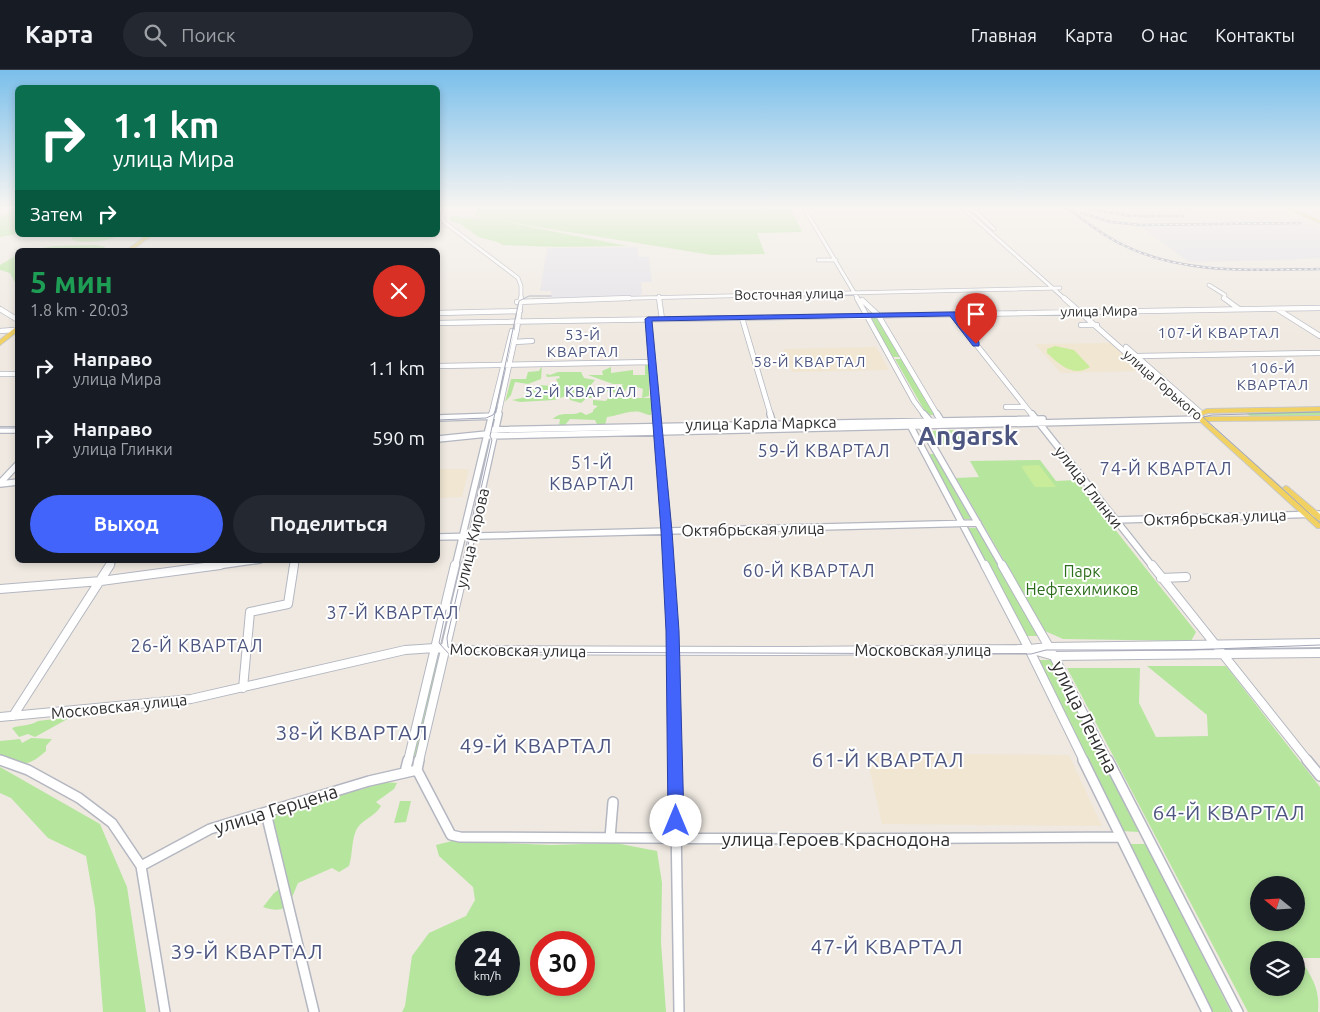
<!DOCTYPE html>
<html lang="ru">
<meta charset="utf-8">
<style>
body{margin:0;font-family:Ubuntu,sans-serif;background:#242831;color:#f1f3f6;height:100vh;display:flex;flex-direction:column;font-size:19px;white-space:nowrap}
*{box-sizing:border-box;margin:0}
p{font-size:16px;color:#9ea1a6}
.icon{flex:none;width:28px;height:28px;fill:none;stroke:currentColor;stroke-width:2;stroke-linecap:round;stroke-linejoin:round}
.map{position:relative;flex:1;overflow:hidden}
.panel{position:absolute;left:15px;top:178px;width:425px;height:315px;display:flex;flex-direction:column;background:#171b24;border-radius:8px;box-shadow:0 2px 8px #0003}
.panel>*{flex:none}
.banner{position:absolute;left:15px;top:15px;width:425px;height:152px;border-radius:8px;box-shadow:0 2px 8px #0003;background:#0b6e4f;color:#fff;overflow:hidden}
.needle{width:32px;rotate:288deg}
.buttons{position:absolute;left:1250px;top:806px;display:grid;gap:10px}
.buttons a{display:grid;place-items:center;width:55px;height:55px;border-radius:50%;background:#171b24;box-shadow:0 2px 8px #0003;font-size:25px}
.speed{position:absolute;left:455px;top:861px;display:flex;gap:10px;font-size:25px;font-weight:700;text-align:center}
.speed>*{display:grid;place-content:center;width:65px;height:65px;border-radius:50%;background:#171b24;box-shadow:0 2px 8px #0003;line-height:1}
.speed small{font-size:12px;font-weight:400}
.speed .limit{border:8px solid #d22;background:#fff;color:#111}
.pin{position:absolute;display:grid;place-items:center;width:42px;height:42px;color:#fff;margin:-51px -21px;border-radius:50% 50% 50% 0;rotate:-45deg;box-shadow:0 0 5px #0007}
.pin .icon{rotate:45deg}
.me{position:absolute;width:55px;margin:-28px;rotate:0deg;stroke-linejoin:round;filter:drop-shadow(0 0 4px #0008)}
.turn{display:flex;align-items:center;gap:18px;height:105px;padding:0 15px;font-size:22px}
.turn .icon{width:65px;height:65px;stroke-width:2.5}
.turn b{display:block;font-size:35px;line-height:42px}
.then{display:flex;align-items:center;height:48px;padding:0 15px;background:#0003;gap:10px;font-size:19px}
.round{display:grid;place-items:center;flex:none;width:52px;height:52px;border-radius:26px;background:#242831}
.summary{display:flex;align-items:center;justify-content:space-between;height:85px;padding:0 15px}
h1{font-size:30px;font-weight:700;line-height:38px;color:#1e9e55}
.button{display:flex;gap:10px;margin-top:auto;padding:10px 15px}
.button a{flex:1;height:58px;border-radius:30px;background:#4264fb;color:#fff;font-size:20px;font-weight:700;line-height:58px;text-align:center}
.button a+a{background:#242831;color:#f1f3f6}
ul{padding:0;list-style:none}
li{display:flex;align-items:center;gap:15px;height:70px;padding:0 15px}
li div{flex:1}
li b{display:block;font-size:19px}
li em{font-style:normal}
header{display:flex;align-items:center;gap:30px;box-sizing:border-box;height:70px;padding:0 25px;background:#171b24;border-bottom:1px solid #363941}
header strong{font-size:24px}
nav{display:flex;gap:28px;margin-inline-start:auto;font-size:18px}
.search{width:350px;height:45px;background:#242831;display:flex;align-items:center;gap:12px;box-sizing:border-box;padding:0 18px;border-radius:28px;color:#9ea1a6;font-size:19px}
.map>svg:first-child{display:block}
.industrial{fill:#e3e1e8}
.education{fill:#f0e6d1}
.green{fill:#b6e59e;fill-rule:evenodd}
.pitch{fill:#c9ec9a}
.plaza{fill:#dfdcd8}
.lines{fill:none;stroke-linecap:round;stroke-linejoin:round}
.minor-far4-casing{stroke:#b4b7c1;stroke-width:4.5}
.minor-far3-casing{stroke:#b4b7c1;stroke-width:6}
.minor-far2-casing{stroke:#b4b7c1;stroke-width:8}
.minor-far1-casing{stroke:#b4b7c1;stroke-width:10}
.minor-casing{stroke:#b4b7c1;stroke-width:12}
.major-casing{stroke:#c9c9c9;stroke-width:2}
.minor-far4{stroke:#fff;stroke-width:3}
.minor-far3{stroke:#fff;stroke-width:4.5}
.minor-far2{stroke:#fff;stroke-width:5.5}
.minor-far1{stroke:#fff;stroke-width:8}
.minor{stroke:#fff;stroke-width:9}
.major{fill:#f2d163;fill-rule:evenodd}
.tram{stroke:#a3a6b8;stroke-width:1}
.rail-casing{stroke:#a3a6b8;stroke-width:2.5}
.rail{stroke:#fff;stroke-width:1;stroke-dasharray:3;stroke-linecap:butt}
.route{fill:#4264fb;stroke:#2b41a3}
.labels{text-anchor:middle;dominant-baseline:central;stroke-width:4;stroke-linejoin:round;paint-order:stroke}
.far-street-label{font-size:14px;fill:#2e2e2e;stroke:#fff}
.far-neighbourhood-label{font-size:15px;letter-spacing:1px;fill:#4d5680;stroke:#fff}
.street-label{font-size:16px;fill:#2e2e2e;stroke:#fff}
.park-label{font-size:16px;fill:#2c6e1b;stroke:#fff}
.neighbourhood-label{font-size:18px;letter-spacing:1px;fill:#4d5680;stroke:#fff}
.near-street-label{font-size:19px;fill:#2e2e2e;stroke:#fff}
.near-neighbourhood-label{font-size:21px;letter-spacing:1px;fill:#4d5680;stroke:#fff}
.town-label{font-size:26px;font-weight:bold;fill:#4d5680;stroke:#fff}
</style>
<header>
<strong>Карта</strong>
<div class="search"><svg class="icon" aria-label="search" viewBox="0 0 24 24"><circle cx="10" cy="10" r="6"/><path d="M15 15l6 6"/></svg>Поиск</div>
<nav><a>Главная</a><a>Карта</a><a>О нас</a><a>Контакты</a></nav>
</header>
<div class="map">
<svg width="1320" height="942" viewBox="0 0 1320 942">
<rect width="100%" height="100%" fill="#efe9e1"/>
<path class="industrial" d="M1122,138H1249L1275,152L1303,151L1320,158V188L1297,189L1298,190L1189,192L1137,154L1174,151H1143Z
M638,177V187H649L652,212H641L642,224L638,226L551,228V221H540L547,178Z"/>
<path class="education" d="M1111,273L1142,301L1061,303L1035,274Z
M876,277L889,300L792,302L783,279Z
M438,399H469L462,427L438,428Z
M866,683L1069,685L1102,756L882,754Z"/>
<path class="green" d="M17,138V164L0,167V147Z
M462,138H791L802,162L757,163L765,184L712,185L500,151L627,176L560,177L503,175C495,170 487,170 479,167C469,161 462,152 450,151V147L453,146L485,149L474,146L477,139Z
M70,165H120C106,172 90,173 74,171Z
M96,175L106,177L99,180H30L54,176Z
M17,185V216L10,203L0,200V195Z
M870,248H878L902,287H893Z
M895,289H903L937,345H927Z
M649,293V326L642,328L643,319L637,317L627,318L623,324L605,321L624,314H613L588,305H603L602,301L611,297V303L633,300V305H645V294Z
M542,296L541,309L528,314L515,312L511,325L505,332L511,309H526L528,302L539,301Z
M558,302H581L584,308L595,310L589,317L596,324L595,328H587L581,333L570,330L569,325L554,330L520,332L512,330L526,327L528,320L524,318L536,317L539,315L553,316L558,313L556,309L560,308L559,306L547,307L546,304L550,305Z
M608,328H652L651,345C646,345 645,343 640,342C629,340 618,346 607,347L605,355L597,354L595,350L570,349L565,355H559L560,349H553C562,340 571,347 581,342L586,345L593,342V340L598,336L593,335V330L606,331Z
M1320,340V346L1251,347L1245,342Z
M955,360L964,374H936L928,361Z
M928,384H935L971,449H963Z
M1040,390L1056,411L1076,410L1196,562L1191,571L1063,569L1045,561L956,408L979,407L970,391Z
M968,458H977L1039,566H1025Z
M435,590H441L415,697H408Z
M1038,590H1052L1139,762L1122,761Z
M1147,596H1226L1320,717V888H1300C1312,908 1320,918 1318,942H1248L1067,598H1140L1139,633L1156,667L1208,666L1207,645ZM1259,815H1296V852H1259ZM1259,880H1296V918H1259Z
M71,647L35,667L28,664L19,667L12,658C20,655 31,656 38,651Z
M31,668L52,669L46,676V681C26,699 23,694 0,685V671L20,669L22,673Z
M0,697L100,754L127,817L146,942H103L95,838L86,786L48,768L11,728L0,723Z
M384,712L397,713L394,719L376,732L381,736C375,746 364,749 358,757C351,767 353,784 349,796L339,802L332,798L298,813C290,831 289,846 263,837L274,823L285,815L270,746L347,721L360,720Z
M400,731H411L406,752L394,753Z
M452,771L552,775L615,773L657,781L662,813L661,872L666,942H402L405,936L412,886L429,863L466,846L475,830L473,817L439,786L436,775ZM466,872H509V915H466ZM541,872H584V915H541Z
M1129,774H1146L1231,942H1213Z"/>
<path class="pitch" d="M1055,276L1074,280L1090,297C1073,308 1059,294 1047,283V279Z
M1039,395L1056,417H1035L1021,396Z"/>
<path class="plaza" d="M955,357H972L977,365H986L988,368H980L982,373L964,374Z"/>
<g class="lines">
<g class="minor-far4-casing">
<path id="minor-far4" d="M446,138L442,148L444,152L518,208L521,216V229
M804,138L858,229
M963,138L1065,229
M968,138L977,143L994,159
M818,190H836
M1209,215L1225,225L1224,229
M659,226V229
M598,229L1060,218"/>
</g>
<g class="minor-far3-casing">
<path id="minor-far3" d="M659,228L662,249
M857,228L914,331L925,346
M1064,228L1196,345
M1224,228L1239,239
M862,230L878,245L938,346
M517,232L629,228
M0,239L18,250
M1277,239L1320,266
M438,243L520,241
M952,244L1033,346
M742,248L771,346
M648,249L656,346
M438,253L1320,238
M1081,255H1097
M0,261L14,260
M514,272L532,271
M1126,277L1201,343
M1137,286L1320,283
M438,296L652,292
M0,304H18
M1006,337H1025
M491,346L512,261
M498,346L517,259L521,228"/>
</g>
<g class="minor-far2-casing">
<path id="minor-far2" d="M656,344L668,497
M770,344L774,357
M924,344L930,351
M937,344L942,352
M1032,344L1153,497
M438,348L496,346
M921,355L1003,497
M911,357L985,497
M0,360H18
M488,360L1043,349
M486,366L1202,349
M438,369L487,364
M0,413L18,394
M0,414L18,412
M1115,450L1320,444
M438,467L978,453
M109,497L113,490
M210,497L260,490
M294,497L295,490
M455,497L492,344
M465,497L499,344"/>
</g>
<g class="minor-far1-casing">
<path id="minor-far1" d="M668,495L673,581L675,691
M985,495L1029,579L1084,691
M1002,495L1049,577L1108,691
M1152,495L1308,691
M1161,508L1186,507
M0,519L101,511L220,495
M1033,580L1054,586L1320,583
M243,618L250,542L288,534L294,495
M13,646L110,495
M0,647L191,629L405,580L435,578L462,580L794,581L1029,579L1049,577L1320,573
M0,690L4,691
M408,691L455,495
M419,691L465,495"/>
</g>
<g class="minor-casing">
<path id="minor" d="M0,690L28,700L79,728L112,753L141,796L165,942
M419,690L417,700L451,765L460,767L818,769L1121,767
M675,690L679,942
M1083,690L1207,942
M1108,690L1238,942
M1307,690L1320,706
M405,702L408,690
M266,743L314,942
M610,768L613,732
M141,796L210,759L369,711L417,700"/>
</g>
<g class="major-casing">
<path id="major" d="M1288,138H1291L1320,151V153L1288,139Z
M147,165H152L132,180H127Z
M16,257H18V261L0,275V270Z
M1320,337V341L1208,343L1200,346L1202,347L1320,346V350L1206,351L1320,452V458H1317L1193,345L1207,339Z
M1286,416L1288,417L1320,444V450H1317L1284,419L1283,418L1284,417Z"/>
</g>
<use href="#minor-far4" class="minor-far4"/>
<use href="#minor-far3" class="minor-far3"/>
<use href="#minor-far2" class="minor-far2"/>
<use href="#minor-far1" class="minor-far1"/>
<use href="#minor" class="minor"/>
<use href="#major" class="major"/>
<path class="tram" d="M551,226H529L519,231L490,366L492,370L447,568L448,577L456,582L1031,584L1046,580H1188L1320,575
M1320,342L1212,345L1203,347L1320,453
M438,350L486,348L493,345L497,338
M0,358H18
M446,540L439,573L449,584"/>
<g class="rail-casing">
<path id="rail" d="M1067,138C1084,150 1102,165 1121,174C1182,205 1253,200 1320,199
M1083,138L1131,146H1183
M1081,143L1111,152L1141,155L1300,153"/>
</g>
<use href="#rail" class="rail"/>
</g>
<linearGradient id="sky" x2="0" y2="1"><stop stop-color="#7abfeb"/><stop offset="0.51" stop-color="#f8f5f2"/><stop offset="1" stop-color="#f8f5f2" stop-opacity="0"/></linearGradient>
<rect width="1320" height="269" fill="url(#sky)"/>
<path class="route" d="M952,242H955L979,272V276H973L950,246L652,251L672,461L679,561L684,751L682,756L676,758L670,756L668,751L666,561L661,461L645,249L648,247Z"/>
<g class="labels">
<g class="far-street-label">
<text transform="translate(789 224) rotate(-1)">Восточная улица</text>
<text transform="translate(1099 241) rotate(-1)">улица Мира</text>
<text transform="translate(1163 315) rotate(41)">улица Горького</text>
</g>
<g class="far-neighbourhood-label">
<text x="1219" y="262">107-Й КВАРТАЛ</text>
<text x="583" y="264">53-Й<tspan x="583" dy="17">КВАРТАЛ</tspan></text>
<text x="810" y="291">58-Й КВАРТАЛ</text>
<text x="1273" y="297">106-Й<tspan x="1273" dy="17">КВАРТАЛ</tspan></text>
<text x="581" y="321">52-Й КВАРТАЛ</text>
</g>
<g class="street-label">
<text transform="translate(761 353) rotate(-1)">улица Карла Маркса</text>
<text transform="translate(1089 417) rotate(52)">улица Глинки</text>
<text transform="translate(1215 447) rotate(-2)">Октябрьская улица</text>
<text transform="translate(753 459) rotate(-1)">Октябрьская улица</text>
<text transform="translate(472 468) rotate(-77)">улица Кирова</text>
<text transform="translate(518 580) rotate(1)">Московская улица</text>
<text x="923" y="580">Московская улица</text>
<text transform="translate(119 636) rotate(-6)">Московская улица</text>
</g>
<g class="park-label">
<text x="1082" y="501">Парк<tspan x="1082" dy="18">Нефтехимиков</tspan></text>
</g>
<g class="neighbourhood-label">
<text x="824" y="380">59-Й КВАРТАЛ</text>
<text x="592" y="392">51-Й<tspan x="592" dy="21">КВАРТАЛ</tspan></text>
<text x="1166" y="398">74-Й КВАРТАЛ</text>
<text x="809" y="500">60-Й КВАРТАЛ</text>
<text x="393" y="542">37-Й КВАРТАЛ</text>
<text x="197" y="575">26-Й КВАРТАЛ</text>
</g>
<g class="near-street-label">
<text transform="translate(1085 647) rotate(63)">улица Ленина</text>
<text transform="translate(276 739) rotate(-17)">улица Герцена</text>
<text x="836" y="769">улица Героев Краснодона</text>
</g>
<g class="near-neighbourhood-label">
<text x="352" y="662">38-Й КВАРТАЛ</text>
<text x="536" y="675">49-Й КВАРТАЛ</text>
<text x="888" y="689">61-Й КВАРТАЛ</text>
<text x="1229" y="742">64-Й КВАРТАЛ</text>
<text x="887" y="876">47-Й КВАРТАЛ</text>
<text x="247" y="881">39-Й КВАРТАЛ</text>
</g>
<g class="town-label">
<text x="968" y="365">Angarsk</text>
</g>
</g>
</svg>
<div class="buttons">
<a><svg class="needle" viewBox="-14 -14 28 28"><path d="M0-13l5 13h-10z" fill="#e53935"/><path d="M0 13l5-13h-10z" fill="#9ea1a6"/></svg></a>
<a><svg class="icon" aria-label="layers" viewBox="0 0 24 24"><path d="M12 4l9 5-9 5-9-5zM3 14l9 5 9-5"/></svg></a>
</div>
<div class="speed"><div>24<small>km/h</small></div><div class="limit">30</div></div>
<div class="pin" style="left:976px;top:274px;background:#d93025"><svg class="icon" aria-label="arrive" viewBox="0 0 24 24"><path d="M6 21V4h12l-3 4 3 4H6"/></svg></div>
<svg class="me" style="left:676px;top:751px" viewBox="-20 -20 40 40"><circle r="19" fill="#fff"/><path d="M0-13L10 11 0 6-10 11z" fill="#4264fb"/></svg>
<div class="banner">
<div class="turn"><svg class="icon" aria-label="right" viewBox="0 0 24 24"><path d="M7 20v-9h11M14 6l5 5-5 5"/></svg><div><b>1.1 km</b>улица Мира</div></div>
<div class="then">Затем<svg class="icon" aria-label="right" viewBox="0 0 24 24"><path d="M7 20v-9h11M14 6l5 5-5 5"/></svg></div>
</div>
<section class="panel">
<div class="summary"><div><h1>5 мин</h1><p>1.8 km · 20:03</p></div><a class="round" style="background:#d93025;color:#fff"><svg class="icon" aria-label="close" viewBox="0 0 24 24"><path d="M6 6l12 12M18 6L6 18"/></svg></a></div>
<ul>
<li><svg class="icon" aria-label="right" viewBox="0 0 24 24"><path d="M7 20v-9h11M14 6l5 5-5 5"/></svg><div><b>Направо</b><p>улица Мира</p></div><em>1.1 km</em></li>
<li><svg class="icon" aria-label="right" viewBox="0 0 24 24"><path d="M7 20v-9h11M14 6l5 5-5 5"/></svg><div><b>Направо</b><p>улица Глинки</p></div><em>590 m</em></li>
</ul>
<div class="button"><a>Выход</a><a>Поделиться</a></div>
</section>
</div>
